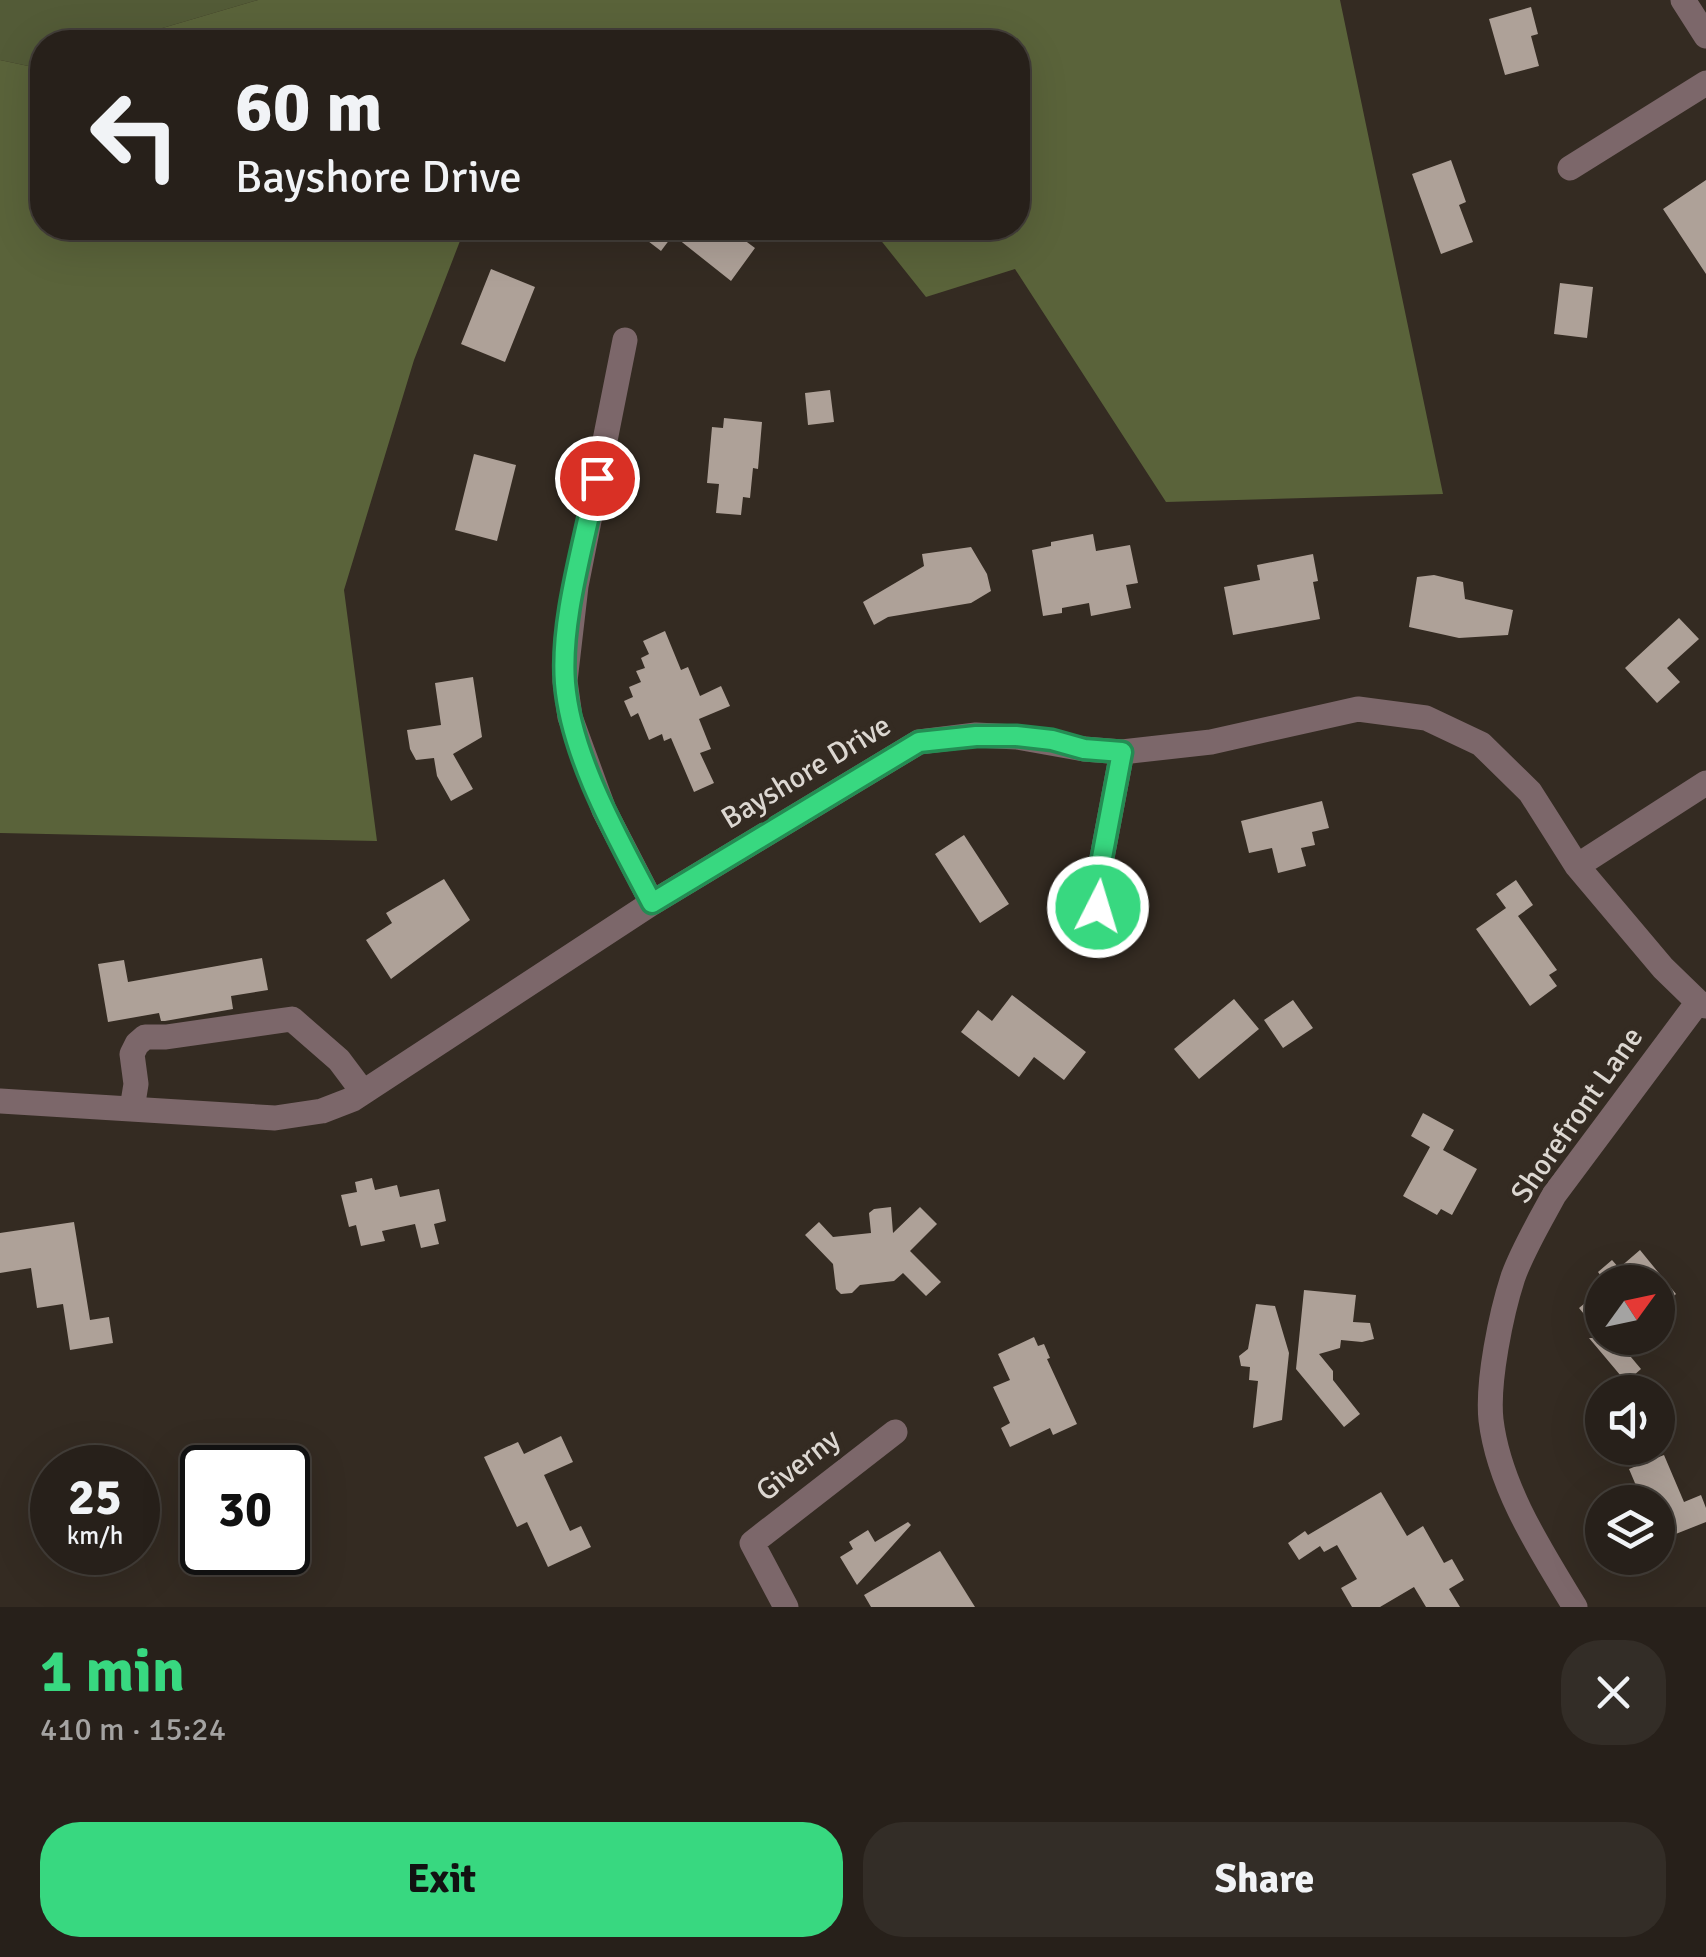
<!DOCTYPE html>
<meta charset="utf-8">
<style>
body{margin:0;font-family:Signika,sans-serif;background:#332d27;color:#f1f3f6;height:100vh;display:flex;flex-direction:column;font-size:38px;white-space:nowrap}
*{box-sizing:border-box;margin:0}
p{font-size:32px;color:#a4a3a2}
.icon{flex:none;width:55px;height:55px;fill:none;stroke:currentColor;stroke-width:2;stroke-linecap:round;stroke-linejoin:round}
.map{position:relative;height:1607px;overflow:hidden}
.side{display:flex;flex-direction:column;background:#27201a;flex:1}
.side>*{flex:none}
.banner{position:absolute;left:30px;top:30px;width:1000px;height:210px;border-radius:40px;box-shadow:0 10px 40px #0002,0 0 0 2px #433e39;background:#27201a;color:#f1f3f6;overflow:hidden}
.needle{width:65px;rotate:57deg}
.controls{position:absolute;left:1585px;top:1265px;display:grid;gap:20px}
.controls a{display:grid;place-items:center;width:90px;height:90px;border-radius:50%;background:#27201a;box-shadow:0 10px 40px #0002,0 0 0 2px #433e39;font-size:50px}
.speed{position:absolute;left:30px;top:1445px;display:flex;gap:20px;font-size:50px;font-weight:700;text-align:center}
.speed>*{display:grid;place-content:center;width:130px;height:130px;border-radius:50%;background:#27201a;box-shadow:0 10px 40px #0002,0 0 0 2px #433e39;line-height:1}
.speed small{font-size:25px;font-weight:400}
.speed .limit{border:5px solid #111;border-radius:15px;background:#fff;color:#111}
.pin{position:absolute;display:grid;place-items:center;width:85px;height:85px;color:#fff;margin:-42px;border:5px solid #fff;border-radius:50%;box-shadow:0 2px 10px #0007}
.me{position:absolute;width:110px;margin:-55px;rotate:5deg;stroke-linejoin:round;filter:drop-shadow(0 0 8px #0008)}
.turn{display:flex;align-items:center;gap:35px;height:210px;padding:0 40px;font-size:45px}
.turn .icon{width:130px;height:130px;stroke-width:2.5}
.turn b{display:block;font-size:70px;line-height:85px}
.round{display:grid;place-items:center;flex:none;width:105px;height:105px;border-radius:40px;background:#332d27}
.overview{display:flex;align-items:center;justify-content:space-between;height:170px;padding:0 40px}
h1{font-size:60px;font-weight:800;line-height:75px;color:#38d880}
.button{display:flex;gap:20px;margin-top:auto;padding:20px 40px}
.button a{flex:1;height:115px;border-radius:40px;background:#38d880;color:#111;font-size:40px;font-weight:800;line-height:115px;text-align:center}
.button a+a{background:#332d27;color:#f1f3f6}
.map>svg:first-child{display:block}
.green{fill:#535b37}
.forest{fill:#5a633a}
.building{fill:#aea198}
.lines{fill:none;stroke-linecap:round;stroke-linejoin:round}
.minor{stroke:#7c676a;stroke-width:25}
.route-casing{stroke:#248c53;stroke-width:25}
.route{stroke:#38d880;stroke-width:18}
.labels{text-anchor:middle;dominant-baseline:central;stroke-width:10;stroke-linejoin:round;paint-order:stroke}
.street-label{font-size:30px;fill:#dcd7d1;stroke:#342b22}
</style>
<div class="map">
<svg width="1706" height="1607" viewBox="0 0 1706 1607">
<rect width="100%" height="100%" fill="#342b22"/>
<path class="green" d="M0,0H258L115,42H42V64L33,67L0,60Z"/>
<path class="forest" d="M258,0H1340L1443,494L1166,502L1015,269L926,297L871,228H1018V42H115Z
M0,60L33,67L42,64V228H465L414,360L344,590L377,841L0,833Z"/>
<path class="building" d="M1531,7L1538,34L1531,36L1539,66L1505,75L1489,19Z
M1451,160L1466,202L1459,205L1473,242L1441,254L1412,174Z
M1706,180V274L1663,209Z
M652,228H728L755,248L731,281L673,235L661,251L644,238Z
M491,269L535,287L505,362L461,344Z
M1560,283L1593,287L1587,338L1554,334Z
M830,390L834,422L808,425L805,393Z
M724,418L762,422L758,469L753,468L750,498L743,497L741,515L716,513L719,484L707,483L712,427L723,428Z
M474,454L516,465L497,541L455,530Z
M1093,534L1096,551L1130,545L1138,583L1126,585L1131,608L1091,616L1089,603L1062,608V613L1043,616L1032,550L1051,546V542Z
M971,547L987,574L991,591L971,603L888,617L874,625L863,602L924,566L922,554Z
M1313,554L1318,581L1313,582L1320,619L1233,635L1224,587L1260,580L1257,565Z
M1434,575L1463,582L1465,599L1513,610L1508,635L1459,638L1409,627L1417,577Z
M1679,618L1699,639L1667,668L1680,682L1657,703L1625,668Z
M665,631L681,670L688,667L700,696L721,686L730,706L699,719L711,749L700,753L714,783L694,792L671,738L664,741L662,734L649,740L638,713L631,717L624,701L633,697L629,687L641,682L636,671L645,668L641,658L649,654L643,641Z
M473,677L482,737L453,754L473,789L451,801L437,776L434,758L416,760L410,749L407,730L441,725L435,683Z
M1322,801L1329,828L1312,832L1315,845L1301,848L1306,866L1278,873L1272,848L1249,853L1241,821Z
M964,835L1009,904L980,923L935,854Z
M444,879L470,920L391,979L366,940L392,923L386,913Z
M1516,880L1533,905L1518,916L1557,970L1549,975L1557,986L1530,1006L1476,929L1506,908L1496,894Z
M262,958L268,990L231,996L233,1009L165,1021H161L159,1013L108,1022L98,964L124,960L128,982Z
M1012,995L1086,1052L1064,1080L1034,1057L1019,1077L961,1032L978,1010L992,1021Z
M1234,999L1259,1029L1199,1079L1174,1049Z
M1293,1000L1313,1028L1283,1048L1264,1020Z
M1423,1113L1454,1130L1443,1150L1477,1169L1452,1215L1441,1209L1437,1215L1403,1196L1430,1147L1411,1136Z
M372,1178L375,1190L397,1185L400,1197L439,1189L446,1221L434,1224L439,1244L421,1248L415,1224L382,1231L385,1241L361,1246L356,1225L349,1227L341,1195L357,1192L355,1182Z
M891,1207L893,1233L920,1207L937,1224L910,1251L941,1282L926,1296L903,1273L894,1281L860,1285L852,1293L841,1294L836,1289L833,1264L805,1235L819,1222L833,1237L871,1233L869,1213L874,1209Z
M74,1222L90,1320L109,1317L113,1343L70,1350L63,1304L37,1308L31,1268L0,1273V1233Z
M1640,1250L1676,1294L1658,1310V1282H1601L1604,1280L1598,1272L1612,1260L1619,1268Z
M1602,1289V1336L1579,1308Z
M1304,1290L1356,1295L1353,1322L1370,1323L1374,1339L1362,1342L1341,1340L1340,1348L1319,1354L1333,1371V1380L1360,1414L1344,1427L1296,1369Z
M1256,1304L1275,1306L1289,1353L1282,1420L1253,1428L1258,1381L1249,1380L1250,1367L1241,1366L1239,1356L1248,1349Z
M1034,1337L1038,1346L1044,1344L1050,1358L1047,1359L1077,1424L1053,1435L1050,1428L1010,1447L1001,1428L1010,1423L993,1387L1010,1380L998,1354Z
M1589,1338H1615L1641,1369L1626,1382Z
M561,1436L573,1462L544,1475L570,1531L581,1526L591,1547L548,1567L527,1522L517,1527L484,1457L518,1442L524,1454Z
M1664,1455L1684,1502L1701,1495L1706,1508V1522L1658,1541V1502H1643L1629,1469Z
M1381,1492L1407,1536L1423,1526L1444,1563L1452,1559L1464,1580L1449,1589L1460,1607H1426L1414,1587L1380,1607H1352L1341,1588L1357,1579L1337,1545L1324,1552L1320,1546L1299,1560L1288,1543L1305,1531L1308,1535Z
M908,1522L911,1525L857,1585L840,1557L853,1549L849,1542L868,1530L875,1542Z
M940,1551L975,1607H871L864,1595Z"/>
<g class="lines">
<path class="minor" d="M1683,0L1706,36
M1570,168L1706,83
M625,340L576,586L565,681L570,717L604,810L652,903
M1577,866L1706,783
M1112,938L1098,907L1097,884L1122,752
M0,1101L275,1118L322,1111L353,1099L652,903L919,742L976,735L1017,737L1084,749L1122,752L1211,742L1358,709L1426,718L1481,744L1530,792L1577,866L1663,968L1698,1002L1706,1006
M132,1109L136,1084L132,1054L137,1044L145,1037H166L292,1019L339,1060L363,1092
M786,1607L752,1543L895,1432
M1575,1607C1541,1551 1499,1487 1491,1420C1487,1382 1501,1314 1513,1277C1523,1249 1540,1221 1554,1195L1698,1002"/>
</g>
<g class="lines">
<g class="route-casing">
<path id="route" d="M597,478C585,541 560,619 565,683C571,757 618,838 652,903L919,742L976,736H1016L1052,740L1084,749L1122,752L1097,884L1098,907"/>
</g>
<use href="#route" class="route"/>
</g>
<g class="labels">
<g class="street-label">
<text transform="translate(806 772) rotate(-31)">Bayshore Drive</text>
<text transform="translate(1577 1115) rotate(-55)">Shorefront Lane</text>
<text transform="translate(798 1465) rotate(-38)">Giverny</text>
</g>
</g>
</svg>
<div class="controls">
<a><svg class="needle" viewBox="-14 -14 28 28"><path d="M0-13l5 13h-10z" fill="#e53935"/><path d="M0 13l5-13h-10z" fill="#a4a3a2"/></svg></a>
<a><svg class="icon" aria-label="sound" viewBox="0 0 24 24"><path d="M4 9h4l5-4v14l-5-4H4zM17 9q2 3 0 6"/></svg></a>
<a><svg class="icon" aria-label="layers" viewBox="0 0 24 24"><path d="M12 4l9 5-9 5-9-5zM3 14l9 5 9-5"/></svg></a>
</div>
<div class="speed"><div>25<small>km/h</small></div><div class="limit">30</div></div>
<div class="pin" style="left:597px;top:478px;background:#d93025"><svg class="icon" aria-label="arrive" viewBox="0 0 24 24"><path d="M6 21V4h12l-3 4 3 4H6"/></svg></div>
<svg class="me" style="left:1098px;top:907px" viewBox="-20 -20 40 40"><circle r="17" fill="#38d880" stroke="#fff" stroke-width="3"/><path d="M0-11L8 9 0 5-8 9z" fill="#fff"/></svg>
<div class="banner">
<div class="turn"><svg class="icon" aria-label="left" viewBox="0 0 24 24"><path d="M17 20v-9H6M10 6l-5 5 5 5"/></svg><div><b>60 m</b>Bayshore Drive</div></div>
</div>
</div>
<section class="side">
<div class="overview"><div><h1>1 min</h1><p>410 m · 15:24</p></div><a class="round"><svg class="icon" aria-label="close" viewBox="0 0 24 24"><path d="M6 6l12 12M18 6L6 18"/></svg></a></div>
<div class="button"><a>Exit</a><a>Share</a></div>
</section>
